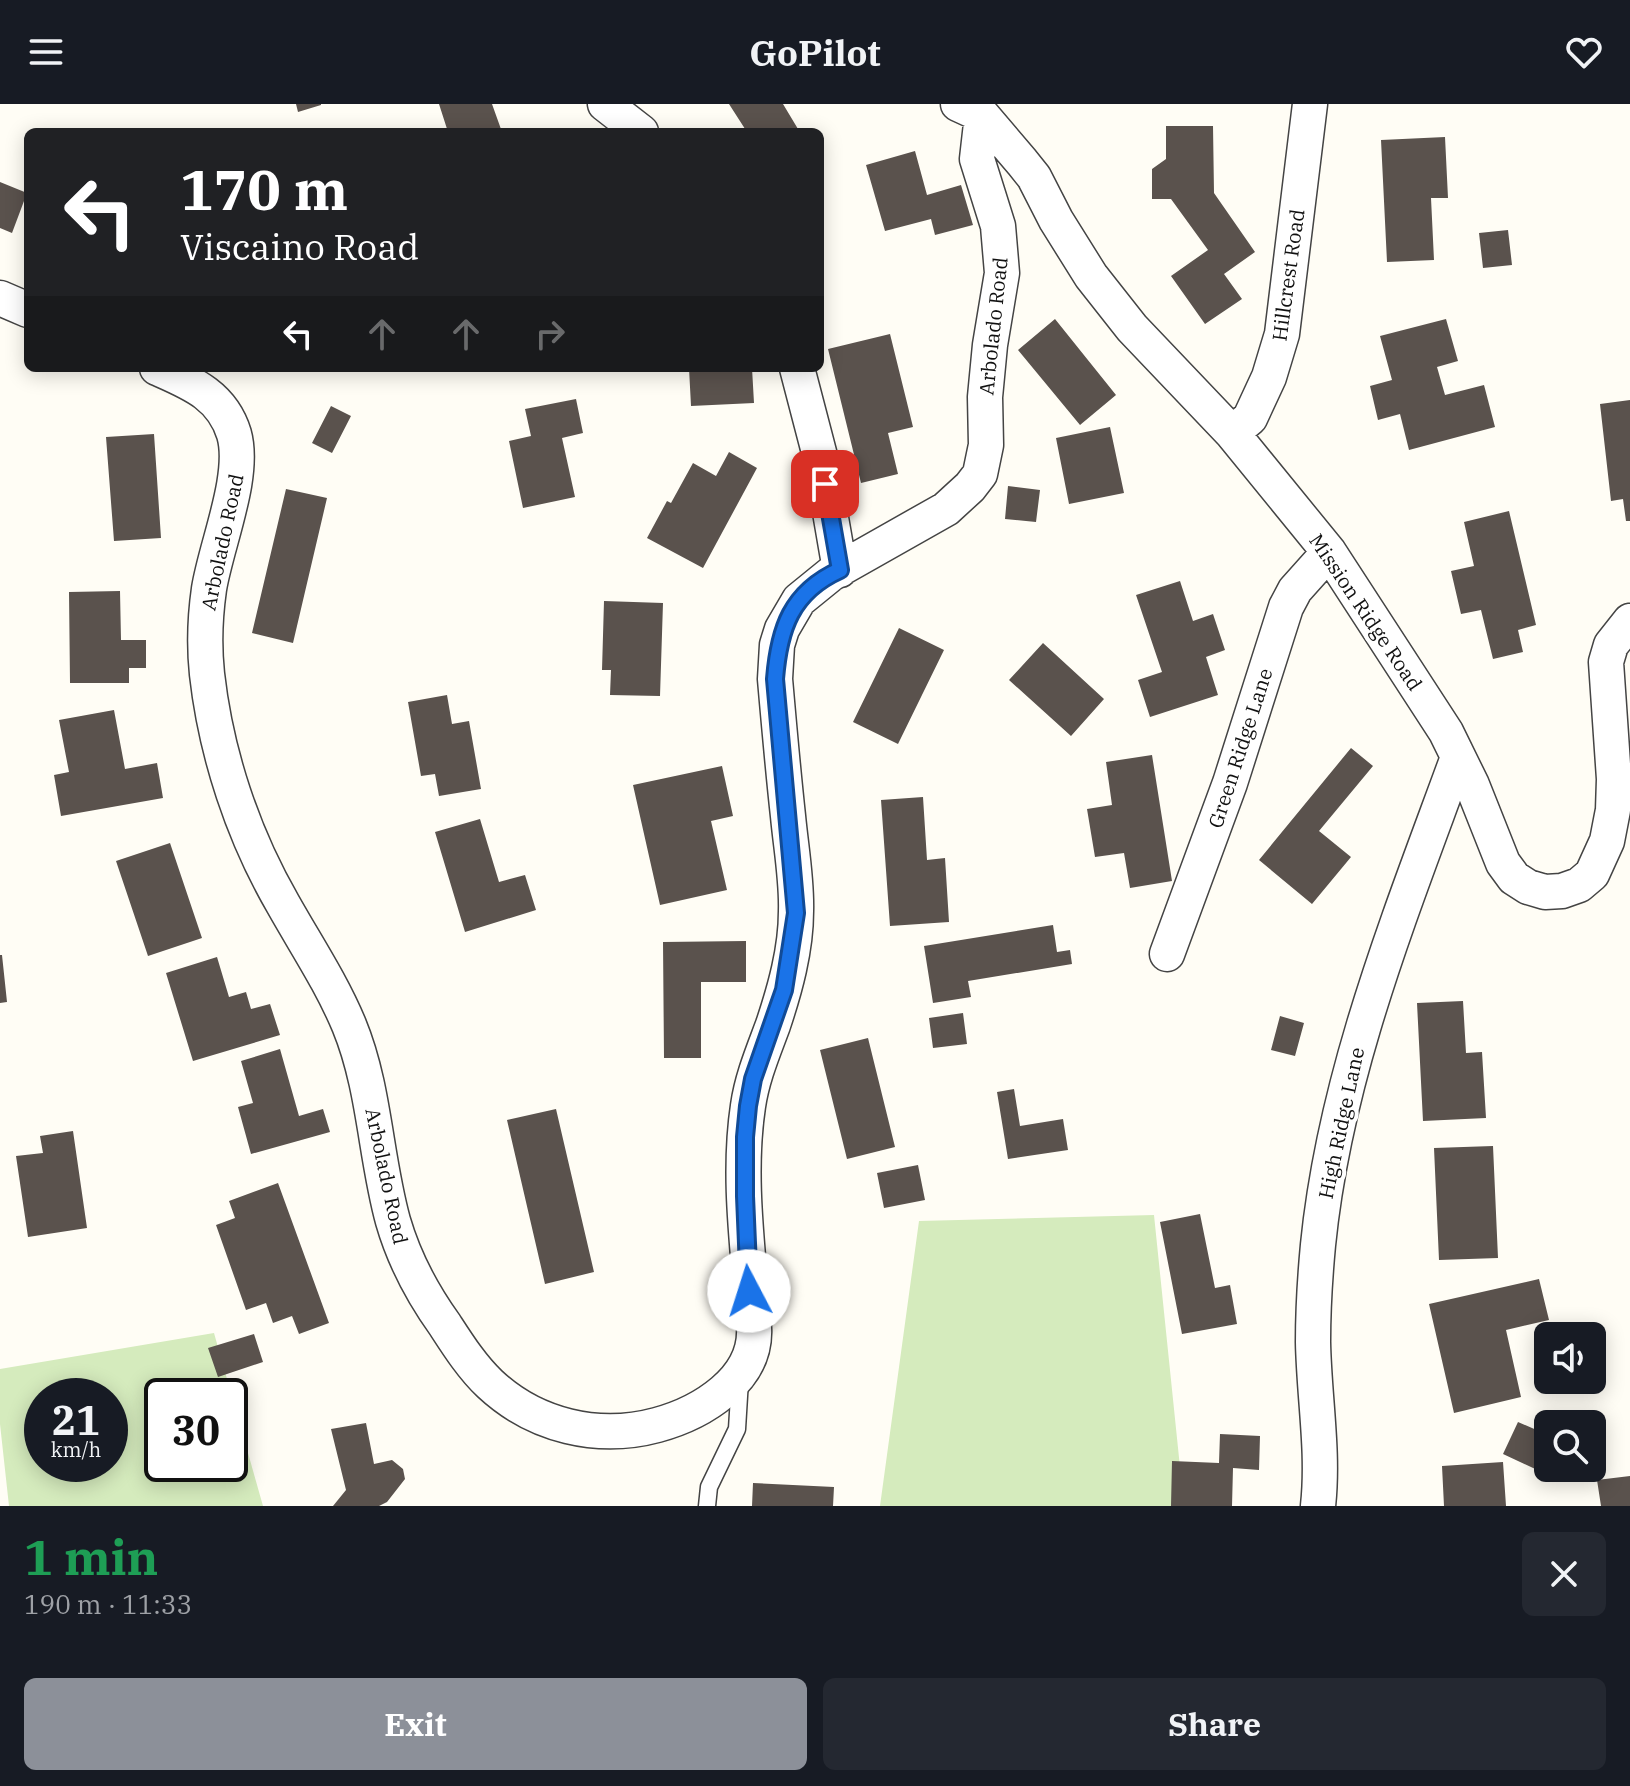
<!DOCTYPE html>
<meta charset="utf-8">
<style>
body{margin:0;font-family:"IBM Plex Serif",serif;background:#242831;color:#f1f3f6;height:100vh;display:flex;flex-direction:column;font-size:30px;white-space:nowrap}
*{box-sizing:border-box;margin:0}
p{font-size:26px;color:#9ea1a6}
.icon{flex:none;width:44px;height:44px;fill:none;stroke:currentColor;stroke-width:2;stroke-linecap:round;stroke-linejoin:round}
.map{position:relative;height:1402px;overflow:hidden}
.drawer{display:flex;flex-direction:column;background:#171b24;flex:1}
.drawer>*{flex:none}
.hud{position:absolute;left:24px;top:24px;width:800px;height:244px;border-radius:12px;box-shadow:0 4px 20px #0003;background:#202124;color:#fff;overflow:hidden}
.fabs{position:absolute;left:1534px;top:1218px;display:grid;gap:16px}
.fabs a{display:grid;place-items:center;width:72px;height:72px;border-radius:12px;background:#171b24;box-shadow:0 4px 20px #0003;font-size:40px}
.speed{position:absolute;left:24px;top:1274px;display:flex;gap:16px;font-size:40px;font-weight:700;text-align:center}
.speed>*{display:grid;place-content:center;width:104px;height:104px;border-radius:50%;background:#171b24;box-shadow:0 4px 20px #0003;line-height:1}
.speed small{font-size:20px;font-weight:400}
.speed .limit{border:4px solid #111;border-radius:12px;background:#fff;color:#111}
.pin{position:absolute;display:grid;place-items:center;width:68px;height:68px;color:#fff;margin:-34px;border-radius:16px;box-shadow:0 4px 12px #0006}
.me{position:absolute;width:88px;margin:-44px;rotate:355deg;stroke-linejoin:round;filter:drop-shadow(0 0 6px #0008)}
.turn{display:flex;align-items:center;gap:28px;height:168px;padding:0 24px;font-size:36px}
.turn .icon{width:104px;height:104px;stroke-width:2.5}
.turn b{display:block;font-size:56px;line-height:68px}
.lanes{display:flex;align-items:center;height:76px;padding:0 24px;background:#0003;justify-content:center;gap:40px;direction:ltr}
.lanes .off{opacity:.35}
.round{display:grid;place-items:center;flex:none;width:84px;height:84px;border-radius:12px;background:#242831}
.head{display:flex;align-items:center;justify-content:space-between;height:136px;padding:0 24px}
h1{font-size:48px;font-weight:700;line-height:60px;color:#1e9e55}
.cta{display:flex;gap:16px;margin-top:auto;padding:16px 24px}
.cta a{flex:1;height:92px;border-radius:12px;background:#8c9099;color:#fff;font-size:32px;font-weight:700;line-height:92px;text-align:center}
.cta a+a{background:#242831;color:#f1f3f6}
header{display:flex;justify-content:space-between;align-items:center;height:104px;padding:0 24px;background:#171b24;font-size:36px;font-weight:700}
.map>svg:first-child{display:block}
.green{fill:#d5ebbd;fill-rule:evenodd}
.building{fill:#5a524d}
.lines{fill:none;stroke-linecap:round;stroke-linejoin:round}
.lane-casing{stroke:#444;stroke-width:19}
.street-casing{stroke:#444;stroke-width:37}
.lane{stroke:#fff;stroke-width:16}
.street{stroke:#fff;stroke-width:34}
.route-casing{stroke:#114b97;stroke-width:20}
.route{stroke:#1a73e8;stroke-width:14}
.labels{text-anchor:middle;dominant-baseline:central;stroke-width:8;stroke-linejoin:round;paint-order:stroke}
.street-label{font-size:20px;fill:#111;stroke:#fff}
</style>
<header><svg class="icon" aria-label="menu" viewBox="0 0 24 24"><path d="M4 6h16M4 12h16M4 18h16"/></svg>GoPilot<svg class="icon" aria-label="heart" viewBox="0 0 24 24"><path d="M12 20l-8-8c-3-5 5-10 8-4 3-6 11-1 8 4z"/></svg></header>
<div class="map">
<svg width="1630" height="1402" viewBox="0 0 1630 1402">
<rect width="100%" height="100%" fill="#fffdf5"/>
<path class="green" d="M1154,1111L1184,1402H880L919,1117Z
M214,1229L263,1402H9L0,1320V1265ZM42,1292H110V1360H42ZM162,1292H230V1360H162Z"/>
<path class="building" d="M296,0H321V1L298,8Z
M439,0H492L502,28H448Z
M729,0H783L798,25L793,28H747Z
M1166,22H1213L1214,89L1255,148L1224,170L1242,195L1205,220L1171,172L1208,146L1171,95H1152V65L1166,55Z
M1445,33L1448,94H1431L1434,156L1387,158L1381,36Z
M915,47L927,91L961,81L973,121L935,131L931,115L885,127L866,61Z
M0,78L27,89L12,129L0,124Z
M1508,126L1512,161L1483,164L1479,129Z
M1055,215L1116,291L1080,321L1018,246Z
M1446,215L1458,257L1437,263L1445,291L1484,281L1495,323L1409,346L1400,310L1378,316L1370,282L1392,276L1380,232Z
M890,230L913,323L888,329L898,370L861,379L828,245Z
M689,264H752L754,299L691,302Z
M576,295L583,329L562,334L575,393L523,404L509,337L531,332L525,305Z
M1630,296V417H1626L1623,395L1611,397L1600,300Z
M331,302L351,312L332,349L312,339Z
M1110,323L1124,389L1069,400L1056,334Z
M154,330L161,434L114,437L106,333Z
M729,348L757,364L703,464L647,434L667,397L671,399L693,359L716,372Z
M1008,382L1040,386L1036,418L1005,415Z
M286,385L327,394L293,539L252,529Z
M1509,407L1536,521L1518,526L1523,548L1493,555L1481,506L1461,510L1451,467L1474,462L1464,418Z
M1180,477L1193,517L1213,510L1225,546L1206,553L1218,591L1150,613L1138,576L1162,568L1136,491Z
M120,487L121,536H146V564H129V579H70L69,488Z
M604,497L663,499L660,592L610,591L611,566H602Z
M899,524L944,546L898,640L853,618Z
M1043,539L1104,595L1071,632L1009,576Z
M447,591L452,620L469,617L481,685L439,692L435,670L421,672L408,598Z
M114,606L125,665L157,659L163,694L61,712L54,671L69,668L59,616Z
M1351,644L1373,662L1319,727L1351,753L1312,800L1259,756Z
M1152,651L1172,777L1130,784L1124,749L1095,753L1087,705L1112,701L1106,658Z
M722,662L733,712L711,717L727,786L660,801L633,681Z
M923,693L927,756L945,754L949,818L890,822L881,696Z
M480,715L499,778L525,771L536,806L465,828L435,728Z
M170,739L202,834L148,852L116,757Z
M1053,821L1057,848L1070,846L1072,860L968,877L971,893L933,899L924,842Z
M746,837V878H701V954H664L663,838Z
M0,851H2L7,898L0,899Z
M217,853L229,893L246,888L251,905L270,900L280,931L193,957L166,869Z
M1463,897L1466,949L1482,948L1486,1014L1423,1017L1417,899Z
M963,909L967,940L933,944L929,914Z
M1280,912L1304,919L1295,952L1271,946Z
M868,934L895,1043L847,1055L820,946Z
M280,945L299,1012L323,1005L330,1028L251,1050L238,1003L253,999L241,957Z
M1014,985L1020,1022L1063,1015L1068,1046L1008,1055L997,988Z
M556,1005L594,1168L545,1180L507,1016Z
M73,1027L87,1124L28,1133L16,1052L43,1049L40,1032Z
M1493,1042L1498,1154L1439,1156L1434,1044Z
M918,1061L925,1096L884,1104L877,1069Z
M278,1079L329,1219L299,1230L292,1212L273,1219L266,1199L246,1206L216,1121L235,1114L229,1097Z
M1200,1110L1215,1184L1230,1181L1237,1220L1182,1230L1160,1118Z
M1539,1175L1549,1216L1506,1226L1521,1293L1454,1309L1429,1200Z
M254,1230L263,1258L218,1273L208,1244Z
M1518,1318L1548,1331L1546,1370L1503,1350Z
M366,1319L374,1360L392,1356L403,1365L405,1375L387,1398L379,1402H333L346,1386L331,1325Z
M1220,1330L1260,1332L1259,1366L1233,1364L1232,1402H1171L1172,1357L1219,1359Z
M1503,1358L1506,1402H1444L1442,1362Z
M1630,1372V1402H1601L1597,1376Z
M753,1379L834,1383L833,1402H752Z"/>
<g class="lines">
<g class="lane-casing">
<path id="lane" d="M707,1402L709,1383L737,1325L740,1276"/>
</g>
<g class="street-casing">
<path id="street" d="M605,0L641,28
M958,0L982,11L1022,58L1034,73L1056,116L1091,172L1132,224L1232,329L1329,448L1446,628L1472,681L1503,759L1514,774L1528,783L1545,788L1562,787L1579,781L1592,770L1607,737L1613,706L1614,675L1606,558L1611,541L1630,517
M0,194L28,206
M157,264C191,279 222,291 234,330C246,372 216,441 209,485C205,513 204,542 207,570C216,650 243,731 283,800C306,841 331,878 349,921C375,984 375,1052 393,1117C404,1155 422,1189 445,1221C458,1241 472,1263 490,1280C535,1322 598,1337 657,1321C701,1309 757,1276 754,1224C749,1151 737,1075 748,1002C752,974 763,948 773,921C785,885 796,846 796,807C797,776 791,744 788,712C783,666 779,621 775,575L777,541L782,525L799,496L831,470L946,405L970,383L980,370L986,341L985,293L990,241L1002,169L998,122L977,55L982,11
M797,264L821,356L840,466
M1232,329L1250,314L1269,273L1282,230L1310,0
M1167,850L1230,679L1286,503L1295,486L1329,448
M1318,1402C1324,1348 1314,1293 1313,1238C1313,1207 1315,1173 1318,1141C1335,971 1400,812 1458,653"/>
</g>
<use href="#lane" class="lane"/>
<use href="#street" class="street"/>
</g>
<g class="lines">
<g class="route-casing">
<path id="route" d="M749,1187L745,1092V1033L748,1002L753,975L784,886L796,809L775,575C779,525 791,488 840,466L825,380"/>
</g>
<use href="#route" class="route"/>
</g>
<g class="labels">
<g class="street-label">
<text transform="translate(1288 171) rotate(-82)">Hillcrest Road</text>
<text transform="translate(993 222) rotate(-84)">Arbolado Road</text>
<text transform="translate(222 438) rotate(-78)">Arbolado Road</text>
<text transform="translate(1366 508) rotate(56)">Mission Ridge Road</text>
<text transform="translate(1240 644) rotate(-72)">Green Ridge Lane</text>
<text transform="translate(1341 1019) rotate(-78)">High Ridge Lane</text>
<text transform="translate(387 1072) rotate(78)">Arbolado Road</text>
</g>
</g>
</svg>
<div class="fabs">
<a><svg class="icon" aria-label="sound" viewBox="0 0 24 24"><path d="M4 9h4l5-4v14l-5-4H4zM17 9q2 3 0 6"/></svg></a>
<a><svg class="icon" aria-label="search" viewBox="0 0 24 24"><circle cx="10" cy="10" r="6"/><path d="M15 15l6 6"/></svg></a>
</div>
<div class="speed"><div>21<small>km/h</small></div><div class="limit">30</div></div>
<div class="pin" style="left:825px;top:380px;background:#d93025"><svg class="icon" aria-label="arrive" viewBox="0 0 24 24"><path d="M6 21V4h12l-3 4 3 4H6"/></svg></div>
<svg class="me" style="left:749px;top:1187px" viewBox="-20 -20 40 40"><circle r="19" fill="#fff"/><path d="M0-13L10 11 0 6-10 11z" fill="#1a73e8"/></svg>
<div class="hud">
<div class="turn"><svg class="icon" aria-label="left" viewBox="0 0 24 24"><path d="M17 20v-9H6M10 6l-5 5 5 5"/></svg><div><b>170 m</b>Viscaino Road</div></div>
<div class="lanes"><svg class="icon" aria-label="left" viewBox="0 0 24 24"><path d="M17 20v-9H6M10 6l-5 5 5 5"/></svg><svg class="icon off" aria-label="ahead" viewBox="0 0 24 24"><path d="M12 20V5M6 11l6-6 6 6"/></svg><svg class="icon off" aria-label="ahead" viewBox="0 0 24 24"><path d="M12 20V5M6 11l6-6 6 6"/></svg><svg class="icon off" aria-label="right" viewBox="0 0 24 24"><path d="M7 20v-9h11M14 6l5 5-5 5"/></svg></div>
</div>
</div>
<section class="drawer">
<div class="head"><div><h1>1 min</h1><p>190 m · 11:33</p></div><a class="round"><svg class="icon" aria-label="close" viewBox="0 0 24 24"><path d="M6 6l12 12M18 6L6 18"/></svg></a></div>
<div class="cta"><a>Exit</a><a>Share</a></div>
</section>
